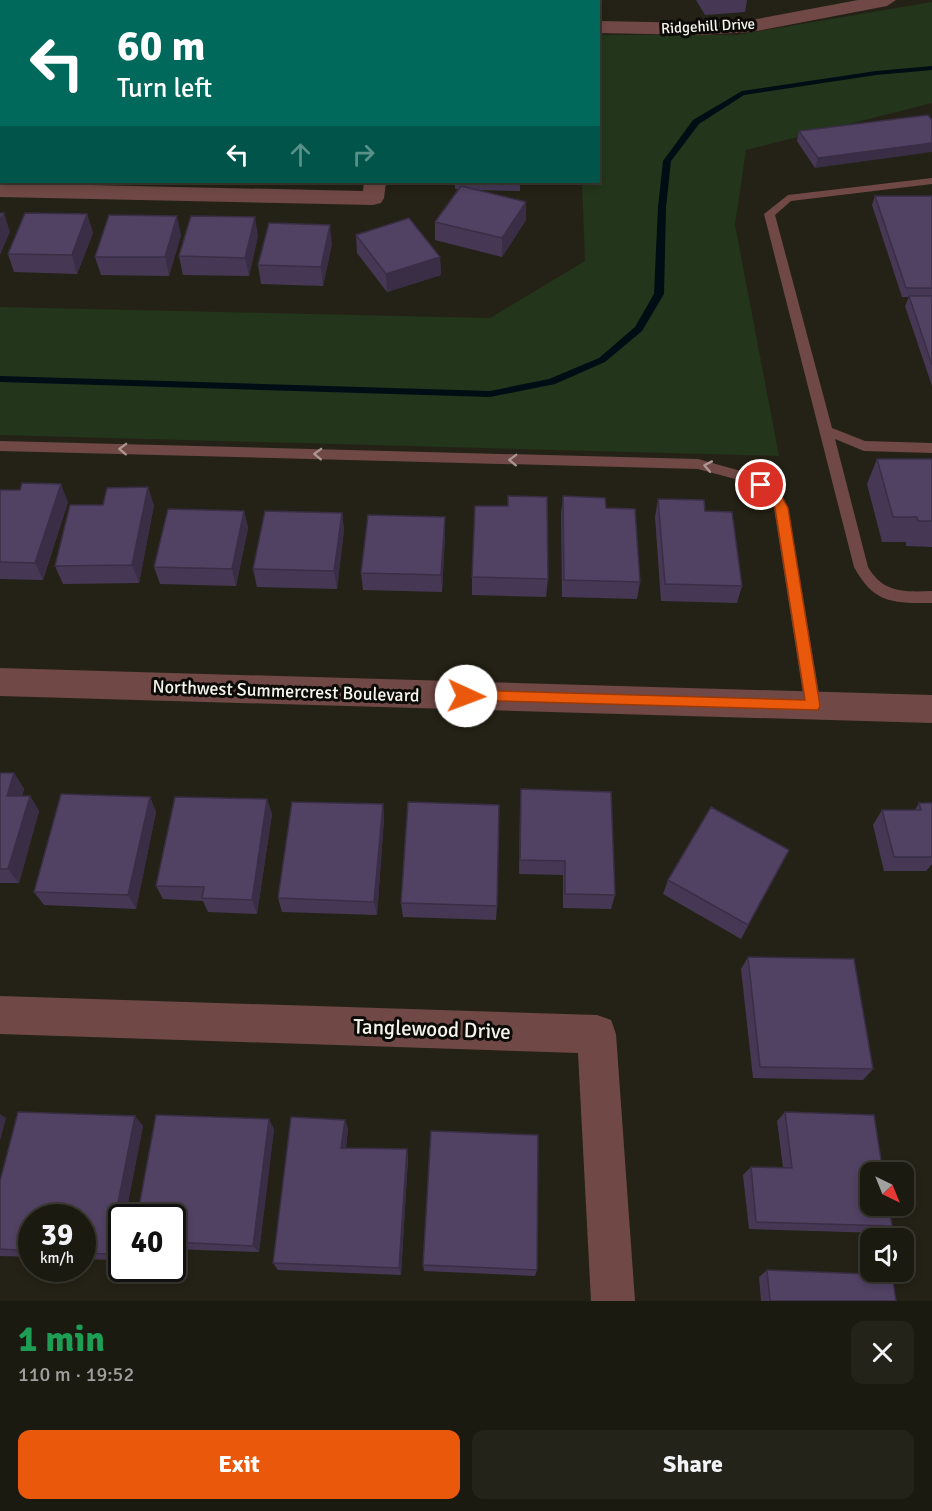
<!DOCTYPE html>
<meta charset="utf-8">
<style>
body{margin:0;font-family:Signika,sans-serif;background:#242319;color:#f1f3f6;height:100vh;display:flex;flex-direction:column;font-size:22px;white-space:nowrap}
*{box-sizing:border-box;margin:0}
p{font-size:20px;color:#a0a19f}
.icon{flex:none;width:33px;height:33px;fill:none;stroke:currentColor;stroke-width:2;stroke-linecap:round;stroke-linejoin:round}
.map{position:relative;height:1301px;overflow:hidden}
.panel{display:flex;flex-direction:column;background:#1b1a10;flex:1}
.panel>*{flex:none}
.guide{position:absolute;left:0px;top:0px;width:600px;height:183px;box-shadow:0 3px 9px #0003,0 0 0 2px #393830;background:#00695c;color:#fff;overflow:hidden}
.needle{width:39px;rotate:137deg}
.fabs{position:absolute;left:860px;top:1162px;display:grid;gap:12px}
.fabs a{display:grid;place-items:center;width:54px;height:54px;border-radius:12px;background:#1b1a10;box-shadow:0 3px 9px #0003,0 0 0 2px #393830;font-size:30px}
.speed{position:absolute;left:18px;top:1204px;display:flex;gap:12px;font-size:30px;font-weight:700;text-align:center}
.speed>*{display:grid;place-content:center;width:78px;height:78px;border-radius:50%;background:#1b1a10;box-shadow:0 3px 9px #0003,0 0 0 2px #393830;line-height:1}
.speed small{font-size:15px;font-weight:400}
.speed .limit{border:3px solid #111;border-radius:9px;background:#fff;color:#111}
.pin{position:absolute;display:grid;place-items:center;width:51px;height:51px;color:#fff;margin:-26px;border:3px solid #fff;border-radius:50%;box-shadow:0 2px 6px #0007}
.me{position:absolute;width:66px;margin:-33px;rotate:92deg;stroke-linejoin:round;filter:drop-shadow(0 0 4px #0008)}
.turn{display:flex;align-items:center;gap:21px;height:126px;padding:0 18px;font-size:27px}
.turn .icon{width:78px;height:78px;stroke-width:2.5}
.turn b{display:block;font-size:42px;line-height:51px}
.lanes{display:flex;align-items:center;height:57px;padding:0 18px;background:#0003;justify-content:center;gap:30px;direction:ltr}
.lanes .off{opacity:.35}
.round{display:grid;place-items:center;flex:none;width:63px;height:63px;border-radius:12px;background:#242319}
.head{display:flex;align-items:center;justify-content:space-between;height:102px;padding:0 18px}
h1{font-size:36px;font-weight:700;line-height:45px;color:#1e9e55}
.button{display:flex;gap:12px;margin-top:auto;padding:12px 18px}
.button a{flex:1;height:69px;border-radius:12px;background:#ea580c;color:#fff;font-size:24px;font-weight:700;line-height:69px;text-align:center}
.button a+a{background:#242319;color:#f1f3f6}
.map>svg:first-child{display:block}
.green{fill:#23351b}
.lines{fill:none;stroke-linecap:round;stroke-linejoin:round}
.stream{fill:#000d14;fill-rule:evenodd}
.service{fill:#704946;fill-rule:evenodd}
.minor{fill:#704946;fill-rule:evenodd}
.tertiary{fill:#704946;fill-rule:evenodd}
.wall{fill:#463855}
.shaded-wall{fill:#392e45}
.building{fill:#514163;stroke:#392e45;stroke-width:1.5}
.oneway{stroke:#ac9691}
.route{fill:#ea580c;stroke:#983908;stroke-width:1.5}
.labels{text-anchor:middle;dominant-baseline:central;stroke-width:6;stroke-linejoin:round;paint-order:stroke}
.far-street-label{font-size:15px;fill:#f6f5ed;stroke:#0c0b07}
.street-label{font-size:18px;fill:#f6f5ed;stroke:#0c0b07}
.near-street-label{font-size:21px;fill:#f6f5ed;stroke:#0c0b07}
</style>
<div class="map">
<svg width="932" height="1301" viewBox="0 0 932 1301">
<rect width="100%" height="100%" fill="#242216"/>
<path class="green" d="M932,2V103L746,150L735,225L779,456L0,435V307L490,318L585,261L582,182H598L599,35H737Z"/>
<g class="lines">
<path class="stream" d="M932,66V70L876,75L744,95L699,124L671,161L666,207L664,294L642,331L605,362L555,384L490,397L0,382V376L490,391L549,379L599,358L635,327L654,294L658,207L663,161L693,120L742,91L876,71Z"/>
<path class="service" d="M932,178V184L791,201L775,215L832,428L865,441L932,443V453L864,451L835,439L868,567C883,593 904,592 932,591V603C893,603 874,604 854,567L764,214L788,195Z
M0,441L698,459L755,475L778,488L788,508L821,706L818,711L813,712L808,711L805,706L774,508L768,494L746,482L698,469L0,451Z"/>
<path class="minor" d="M136,0H154L135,2Z
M858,0H896L887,6L752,32L699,35L598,33V21L699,23L752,20Z
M0,7H2V19H0Z
M364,182H386L384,198L381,203L373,205L0,197V183L363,191Z
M0,996L597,1015L611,1020L616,1034L635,1301H591L578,1053L0,1034Z"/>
<path class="tertiary" d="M0,668L932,695V723L0,696Z"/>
</g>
<path class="wall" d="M696,0H747L745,12L705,15Z
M0,24H2V69H0Z
M0,100H2V157H0Z
M928,115L815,168L797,141L799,131Z
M455,182H520V191L476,190L526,220L502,257L435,240V222L458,189H455Z
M875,196H932V386L905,306L909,297H902L872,205Z
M87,214L93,233L77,274L14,272L8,254Z
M181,235L169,276L101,275L95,257Z
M356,235L440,257L441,275L387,292L357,253Z
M258,236L249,276L183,275L179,256Z
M332,244L323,286L261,284L258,265Z
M877,459H932V547L906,546V542H882L867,484Z
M0,490L68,502L43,580L0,579Z
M563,496L606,508L640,582L637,599L562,597L561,514Z
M658,499L705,511L742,586L737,603L661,601L655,517Z
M154,505L139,583L63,584L55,566Z
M508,506L548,579L546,597L472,595V577Z
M244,511L248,528L236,586L160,584L154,567Z
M342,513L344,530L337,589L257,587L253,569Z
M445,535L442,592L363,590L361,573Z
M0,773H14L24,789L22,796H30L39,811L19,883H0Z
M521,789L615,895L611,909L563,908V875L519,874L520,805Z
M150,797L156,812L136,909L44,905L34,892Z
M267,799L272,814L257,914L208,912L203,901L163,899L156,886Z
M919,803H932V864L926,871H884L873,825L882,810H915Z
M383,804L384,819L377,915L282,912L278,898Z
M789,850L741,939L663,894L668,880Z
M401,903L497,906L496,920L403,917Z
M748,957L873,1069L863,1080L753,1078L741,969Z
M785,1112L892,1226L881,1233L749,1229L743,1175L751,1167H783L777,1121Z
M135,1116L143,1126L125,1218H122V1238L117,1260L82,1259V1218H32V1257L0,1256V1181Z
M345,1120L348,1129L346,1148L407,1149L408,1158L401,1275L278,1270L273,1263Z
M274,1129L259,1252L172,1249V1218Z
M423,1265L537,1270L535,1276L424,1271Z
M767,1270L896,1301H761L759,1277Z"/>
<path class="shaded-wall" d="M932,143V152L815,168L818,158Z
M526,202V220L502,257V238Z
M4,213L10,232L0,255V221Z
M87,214L93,233L77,274L72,255Z
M177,216L181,235L169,276L165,257Z
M255,217L258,236L249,276L245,258Z
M330,225L332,244L323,286L321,267Z
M440,257L441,275L387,292L386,274Z
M61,484L68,502L43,580L35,563Z
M148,487L154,505L139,583L132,565Z
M244,511L248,528L236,586L232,569Z
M342,513L344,530L337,589L334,571Z
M445,517V535L442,592L441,575Z
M14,773L24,789L17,811L7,796Z
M30,796L39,811L19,883L8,869Z
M150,797L156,812L136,909L128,895Z
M267,799L272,814L257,914L252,900Z
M383,804L384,819L377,915L374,902Z
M789,850L782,864L741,939L748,925Z
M0,1114L6,1118L0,1141Z
M135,1116L143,1126L125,1218H122V1238L117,1260L108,1254Z
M269,1119L274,1129L259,1252L253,1246Z
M345,1120L348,1129L345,1157L341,1148Z
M407,1149L408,1158L401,1275L399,1268Z"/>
<path class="building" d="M0,24H2V51H0Z
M0,100H2L1,139H0Z
M928,115L932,120V143L818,158L799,131Z
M461,186L526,202L502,238L435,222Z
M875,196H932V288H906Z
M0,213H4L0,221Z
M25,213L87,214L72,255L8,254Z
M109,215L177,216L165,257H95Z
M191,216L255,217L245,258L179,256Z
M409,218L440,257L386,274L356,235Z
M269,223L330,225L321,267L258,265Z
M909,296H932V365Z
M877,459H932V521H918L917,517H893Z
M22,483L61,484L35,563L0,562V490H20Z
M148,487L132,565L55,566L70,505H103L107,488Z
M508,496L547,497L548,579L472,577L475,506H508Z
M563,496L605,498L606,508L635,509L640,582L564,580Z
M658,499L704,500L705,511L732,512L742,586L665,584Z
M168,509L244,511L232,569L154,567Z
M265,511L342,513L334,571L253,569Z
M368,515L445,517L441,575L361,573Z
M0,773H14L7,796H30L8,869H0Z
M521,789L611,792L615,895L565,894V861L520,860Z
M61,794L150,797L128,895L34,892Z
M175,797L267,799L252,900L202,898L204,887L156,886Z
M292,802L383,804L374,902L278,898Z
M408,802L499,805L497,906L401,903Z
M919,803H932V857H894L882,810H921Z
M711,807L789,850L748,925L668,880Z
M748,957L854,959L873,1069L760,1067Z
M18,1112L135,1116L108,1254L82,1253V1218H32V1251L0,1249V1181Z
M785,1112L874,1115L883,1173H870V1206H889L892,1226L756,1222L751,1167L792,1168Z
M156,1115L269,1119L253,1246L172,1242V1218H137Z
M291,1117L345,1120L341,1148L407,1149L399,1268L273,1263Z
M431,1131L538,1135L537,1270L423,1265Z
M767,1270L892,1275L896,1301H770Z"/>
<defs><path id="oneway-chevron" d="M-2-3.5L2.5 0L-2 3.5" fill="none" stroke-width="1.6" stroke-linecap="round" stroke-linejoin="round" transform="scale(1.5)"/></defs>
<g class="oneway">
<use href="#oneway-chevron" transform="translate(123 449) rotate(-178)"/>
<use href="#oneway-chevron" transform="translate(318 454) rotate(-178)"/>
<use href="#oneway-chevron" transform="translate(513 460) rotate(-178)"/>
<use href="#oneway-chevron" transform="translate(708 466) rotate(-169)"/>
</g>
<path class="route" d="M761,481L777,488L788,508L820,706L818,710L461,700L459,696L466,690L805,700L775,508L768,495L755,485Z"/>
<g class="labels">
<g class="far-street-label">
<text transform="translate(708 26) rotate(-3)">Ridgehill Drive</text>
</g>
<g class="street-label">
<text transform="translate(286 691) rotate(2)">Northwest Summercrest Boulevard</text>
</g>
<g class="near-street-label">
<text transform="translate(432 1029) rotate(2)">Tanglewood Drive</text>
</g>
</g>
</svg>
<div class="fabs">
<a><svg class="needle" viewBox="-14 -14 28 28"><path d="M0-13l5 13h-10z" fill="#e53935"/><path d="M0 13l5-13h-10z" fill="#a0a19f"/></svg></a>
<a><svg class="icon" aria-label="sound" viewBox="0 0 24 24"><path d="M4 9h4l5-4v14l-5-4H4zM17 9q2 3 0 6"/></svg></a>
</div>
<div class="speed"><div>39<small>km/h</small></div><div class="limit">40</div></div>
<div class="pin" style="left:761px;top:485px;background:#d93025"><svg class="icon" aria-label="arrive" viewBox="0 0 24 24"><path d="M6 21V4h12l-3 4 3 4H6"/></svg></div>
<svg class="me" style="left:466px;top:696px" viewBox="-20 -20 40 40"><circle r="19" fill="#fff"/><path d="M0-13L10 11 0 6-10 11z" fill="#ea580c"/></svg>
<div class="guide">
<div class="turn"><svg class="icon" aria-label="left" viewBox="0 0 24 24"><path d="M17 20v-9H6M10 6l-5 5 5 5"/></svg><div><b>60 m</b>Turn left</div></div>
<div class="lanes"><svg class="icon" aria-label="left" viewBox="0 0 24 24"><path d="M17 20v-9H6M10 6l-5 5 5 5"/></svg><svg class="icon off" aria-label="ahead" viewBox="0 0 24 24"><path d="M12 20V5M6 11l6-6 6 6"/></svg><svg class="icon off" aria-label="right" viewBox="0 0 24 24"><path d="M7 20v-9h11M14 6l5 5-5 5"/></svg></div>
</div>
</div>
<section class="panel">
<div class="head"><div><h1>1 min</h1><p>110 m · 19:52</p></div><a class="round"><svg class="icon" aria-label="close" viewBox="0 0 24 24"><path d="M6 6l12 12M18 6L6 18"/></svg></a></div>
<div class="button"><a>Exit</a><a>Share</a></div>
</section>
